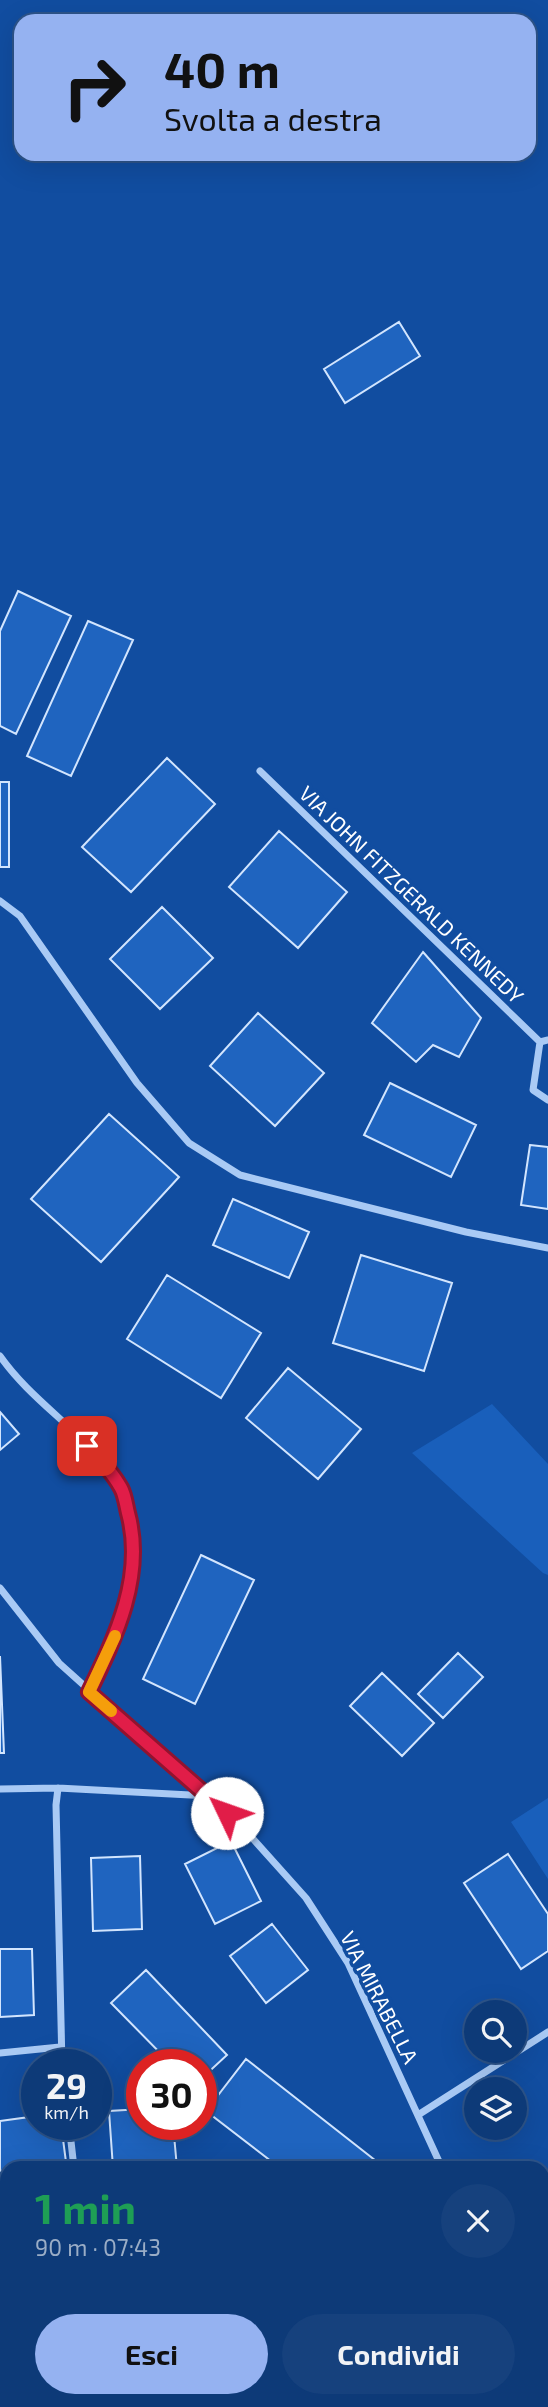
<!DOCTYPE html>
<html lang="it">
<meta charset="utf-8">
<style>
body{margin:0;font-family:"Exo 2",sans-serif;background:#16417d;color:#f1f3f6;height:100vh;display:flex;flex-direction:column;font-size:26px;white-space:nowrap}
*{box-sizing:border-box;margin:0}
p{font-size:23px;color:#9aadc6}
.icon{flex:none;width:38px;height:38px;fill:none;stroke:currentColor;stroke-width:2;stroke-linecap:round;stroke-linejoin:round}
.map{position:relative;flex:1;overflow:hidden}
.side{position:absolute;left:0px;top:2161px;width:550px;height:247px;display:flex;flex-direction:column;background:#0d3a78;border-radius:21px 21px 0 0;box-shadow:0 7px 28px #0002,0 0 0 2px #2d548a}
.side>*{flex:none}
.guide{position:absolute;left:14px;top:14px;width:522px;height:147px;border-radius:21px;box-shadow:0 7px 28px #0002,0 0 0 2px #2d548a;background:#95b2f1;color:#111;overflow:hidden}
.fabs{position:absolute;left:464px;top:2000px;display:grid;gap:14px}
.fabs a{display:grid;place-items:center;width:63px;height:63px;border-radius:50%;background:#0d3a78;box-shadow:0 7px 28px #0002,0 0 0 2px #2d548a;font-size:35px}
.speed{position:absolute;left:21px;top:2049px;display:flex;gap:14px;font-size:35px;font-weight:700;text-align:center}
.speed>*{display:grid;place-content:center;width:91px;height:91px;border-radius:50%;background:#0d3a78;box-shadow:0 7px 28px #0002,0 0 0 2px #2d548a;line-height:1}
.speed small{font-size:18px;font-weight:400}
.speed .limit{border:10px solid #d22;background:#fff;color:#111}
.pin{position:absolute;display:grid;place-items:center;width:60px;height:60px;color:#fff;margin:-30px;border-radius:14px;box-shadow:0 4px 10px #0006}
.me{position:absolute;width:77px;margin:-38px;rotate:312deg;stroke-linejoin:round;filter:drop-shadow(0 0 5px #0008)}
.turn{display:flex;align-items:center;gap:24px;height:147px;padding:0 35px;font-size:32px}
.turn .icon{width:91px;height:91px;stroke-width:2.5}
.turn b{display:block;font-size:49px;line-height:60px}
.round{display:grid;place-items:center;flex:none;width:74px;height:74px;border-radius:37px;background:#16417d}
.summary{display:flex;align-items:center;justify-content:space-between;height:119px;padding:0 35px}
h1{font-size:42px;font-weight:700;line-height:52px;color:#1e9e55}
.cta{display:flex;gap:14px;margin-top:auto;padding:14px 35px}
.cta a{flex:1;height:80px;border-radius:42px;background:#95b2f1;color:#111;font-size:28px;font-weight:700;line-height:80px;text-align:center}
.cta a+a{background:#16417d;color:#f1f3f6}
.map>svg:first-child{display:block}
.green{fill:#195fbb}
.building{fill:#1f64bf;stroke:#d2e5fe;stroke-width:2}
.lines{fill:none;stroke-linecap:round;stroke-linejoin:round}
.minor{stroke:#a9caf5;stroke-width:7}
.route-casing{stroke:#92132f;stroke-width:18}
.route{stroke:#e11d48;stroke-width:12}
.slow{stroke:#f59e0b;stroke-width:12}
.labels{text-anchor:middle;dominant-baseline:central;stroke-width:7;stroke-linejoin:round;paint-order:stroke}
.street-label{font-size:21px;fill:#fff;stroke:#114da0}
</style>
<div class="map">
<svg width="548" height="2407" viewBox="0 0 548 2407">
<rect width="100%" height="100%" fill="#114da0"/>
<path class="green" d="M492,1404L548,1464V1575L543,1573L412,1453Z
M548,1798V1879L511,1822Z"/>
<path class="building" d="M399,322L420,356L345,403L324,369Z
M18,591L71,616L16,734L0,726V631Z
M88,621L133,640L71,776L27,756Z
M167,758L215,804L131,892L82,847Z
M0,782H9V867H0Z
M279,831L347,892L298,948L229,887Z
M162,907L213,958L160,1009L110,959Z
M423,952L481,1018L459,1057L433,1045L416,1062L372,1023Z
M258,1013L324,1073L275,1126L210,1066Z
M390,1083L476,1125L451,1177L364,1135Z
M109,1114L179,1177L101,1262L31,1199Z
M530,1145L548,1147V1209L521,1205Z
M233,1199L309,1232L289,1278L213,1245Z
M361,1255L452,1283L424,1371L333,1343Z
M167,1275L261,1333L221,1398L127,1339Z
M288,1368L361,1429L318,1479L246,1418Z
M0,1412L19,1434L0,1450Z
M201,1555L254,1580L195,1704L143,1679Z
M458,1653L483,1677L443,1718L418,1694Z
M0,1656L4,1753H0Z
M382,1673L434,1723L402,1756L350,1706Z
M231,1841L261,1901L215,1924L185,1864Z
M508,1854L548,1914V1951L521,1969L464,1883Z
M140,1856L142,1929L93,1931L91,1858Z
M272,1924L308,1970L266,2003L230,1956Z
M0,1949H32L34,2015L0,2017Z
M146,1970L227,2055L201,2079V2065H172L111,2003Z
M246,2059L385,2168H280L206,2111Z
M142,2109V2124H173L177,2168H113L109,2111Z
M37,2116V2124H61L66,2162L0,2171V2121Z
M7,2208V2289L0,2235V2209Z
M139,2401H206L201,2407H147Z
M406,2401H472L470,2407H404Z"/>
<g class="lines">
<path class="minor" d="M260,771L540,1042
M0,901L20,916L137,1083L189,1143L240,1175L466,1232L548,1248
M548,1040L540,1042L533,1090L548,1100
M0,1356C28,1396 70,1423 101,1460C161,1532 126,1619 89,1692
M0,1588L59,1663L246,1831L306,1898L348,1963L442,2168
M58,1788L56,1805L62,2065
M0,1789L58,1788L209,1796
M0,2053L60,2047
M418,2115L548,2032
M69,2124L74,2168
M542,2374L548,2381
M542,2393L548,2386
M301,2407L305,2401
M532,2407L537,2401"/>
</g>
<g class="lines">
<g class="route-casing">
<path id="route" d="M87,1446C100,1459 112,1472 121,1488C125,1495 126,1505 128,1513C145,1576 116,1636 89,1692L227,1813"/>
</g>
<use href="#route" class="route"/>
<path class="slow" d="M111,1711L89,1692L115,1636"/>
</g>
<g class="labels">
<g class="street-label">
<text transform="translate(412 894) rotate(44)">VIA JOHN FITZGERALD KENNEDY</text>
<text transform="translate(380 1997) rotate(63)">VIA MIRABELLA</text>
</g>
</g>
</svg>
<div class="fabs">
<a><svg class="icon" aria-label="search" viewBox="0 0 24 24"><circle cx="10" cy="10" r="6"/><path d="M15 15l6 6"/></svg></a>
<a><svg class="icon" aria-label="layers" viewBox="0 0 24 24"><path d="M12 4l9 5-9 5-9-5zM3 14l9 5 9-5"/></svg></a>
</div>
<div class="speed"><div>29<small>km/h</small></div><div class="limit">30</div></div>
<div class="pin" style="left:87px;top:1446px;background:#d93025"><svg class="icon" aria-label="arrive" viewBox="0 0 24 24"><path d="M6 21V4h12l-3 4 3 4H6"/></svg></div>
<svg class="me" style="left:227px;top:1813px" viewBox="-20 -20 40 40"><circle r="19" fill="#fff"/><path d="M0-13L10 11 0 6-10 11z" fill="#e11d48"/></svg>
<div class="guide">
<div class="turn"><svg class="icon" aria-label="right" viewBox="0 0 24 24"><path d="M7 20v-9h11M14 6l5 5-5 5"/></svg><div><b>40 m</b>Svolta a destra</div></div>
</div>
<section class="side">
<div class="summary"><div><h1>1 min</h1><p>90 m · 07:43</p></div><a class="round"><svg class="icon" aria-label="close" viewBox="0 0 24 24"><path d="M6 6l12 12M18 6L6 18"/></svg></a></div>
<div class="cta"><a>Esci</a><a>Condividi</a></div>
</section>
</div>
